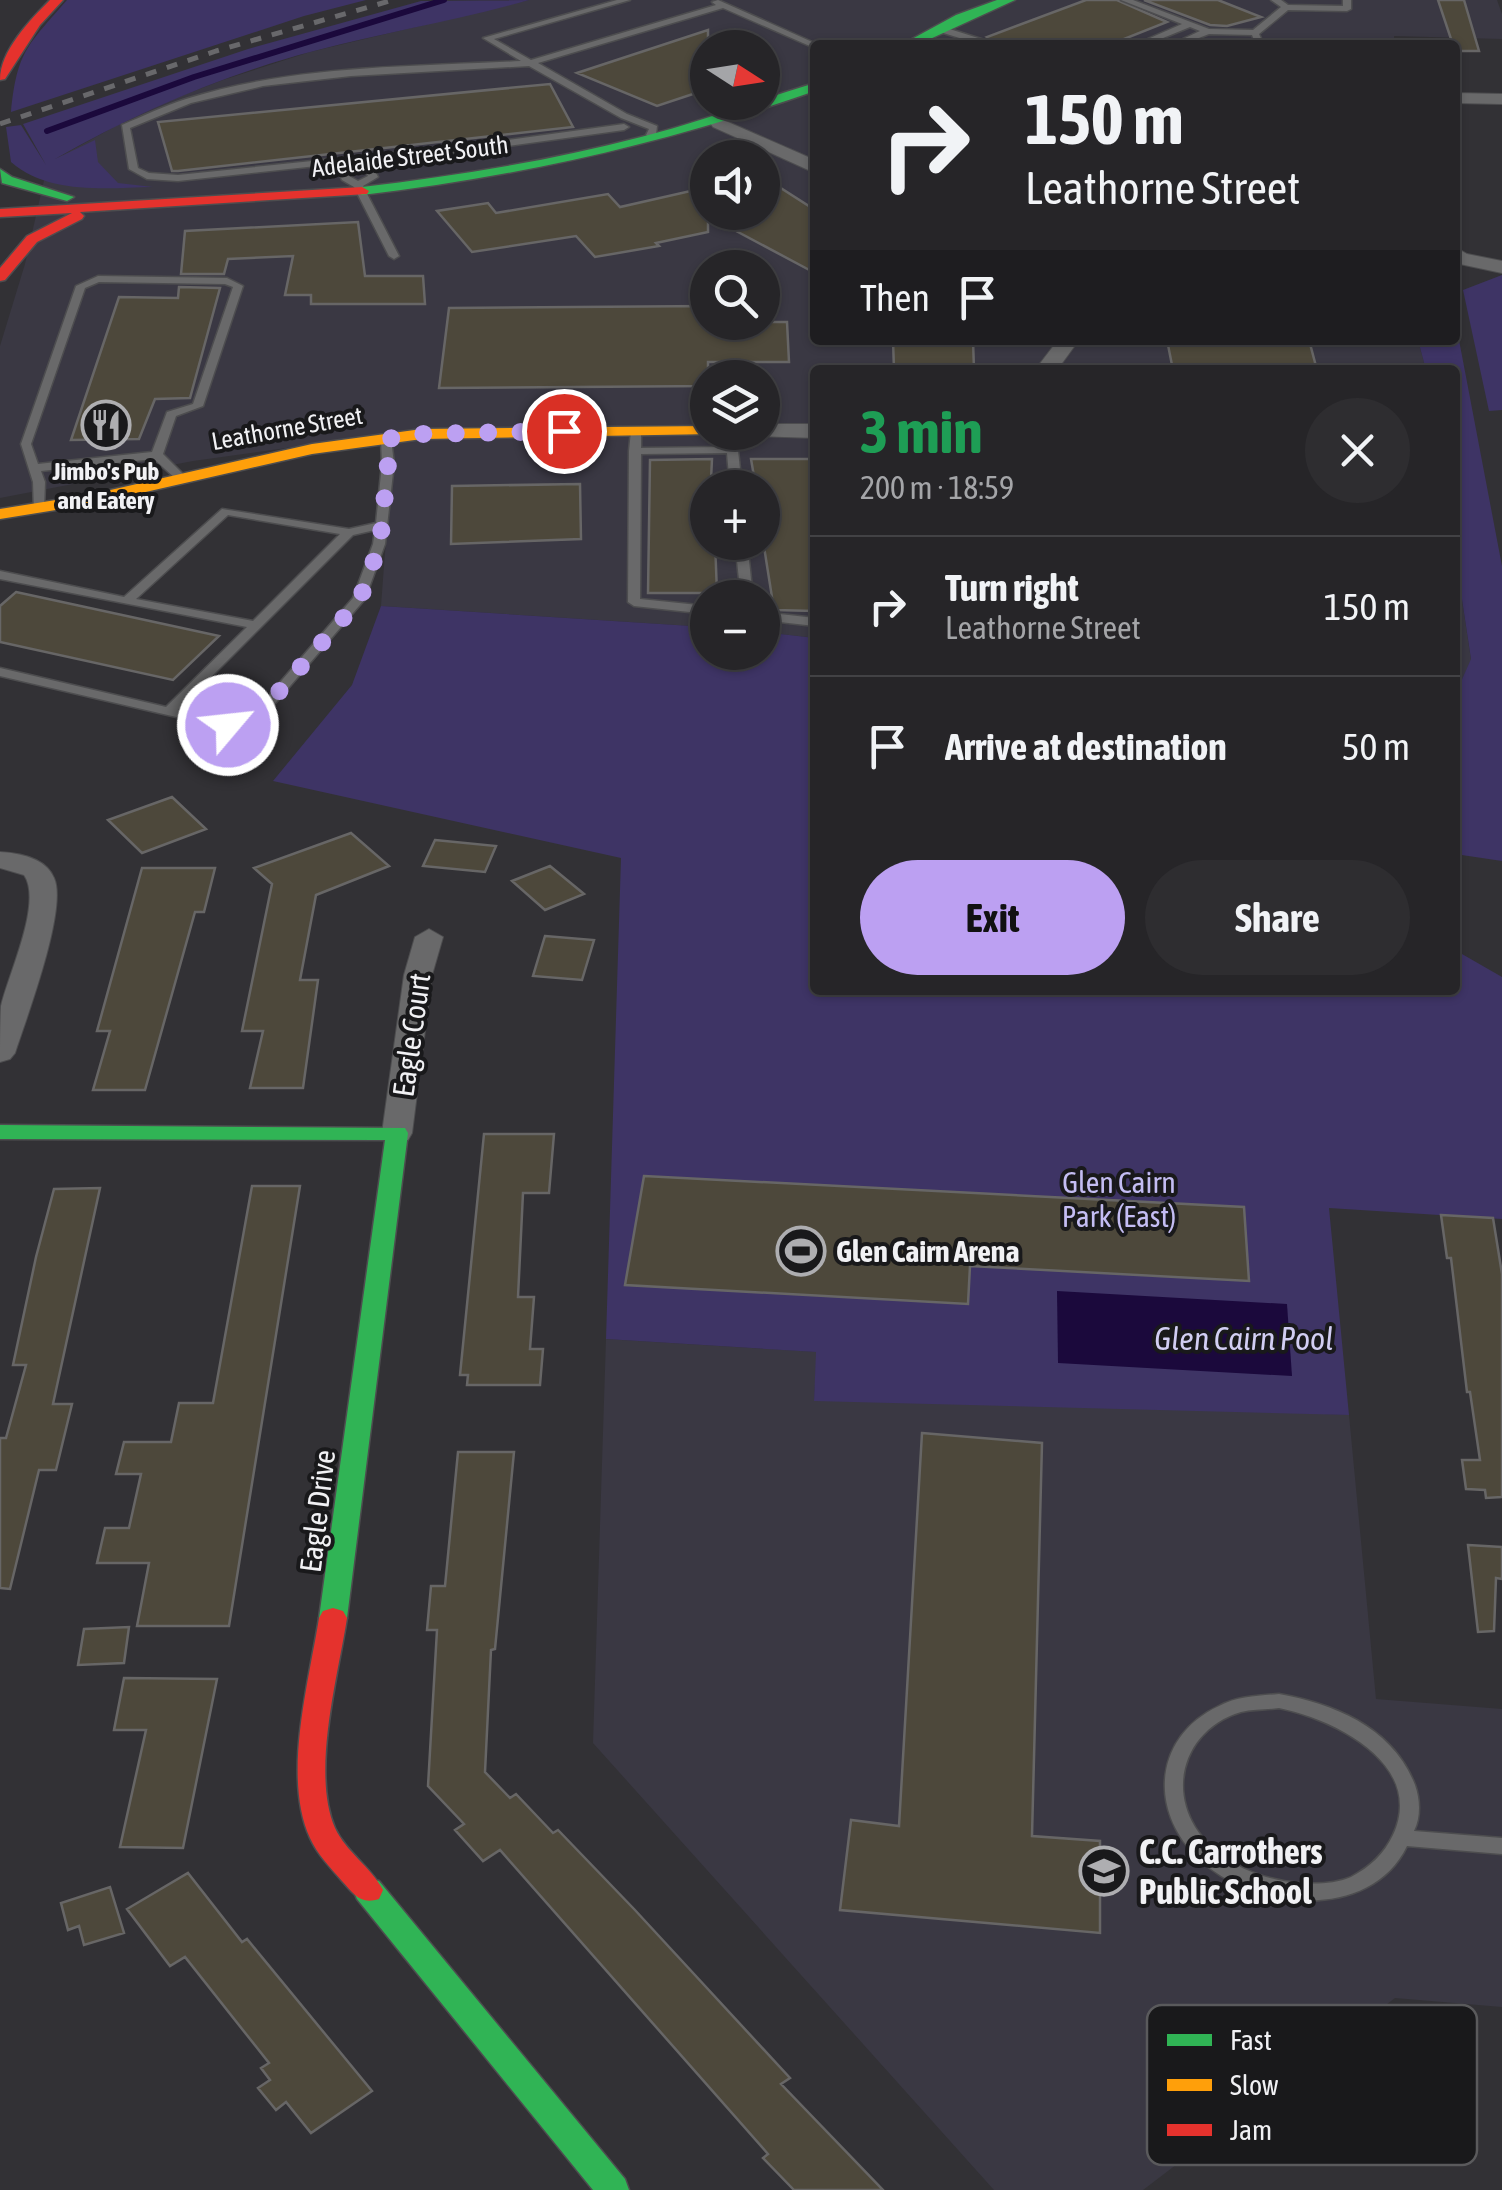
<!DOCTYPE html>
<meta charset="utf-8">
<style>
body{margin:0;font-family:"Asap Condensed",sans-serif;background:#2e2d30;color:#f1f3f6;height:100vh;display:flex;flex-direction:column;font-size:38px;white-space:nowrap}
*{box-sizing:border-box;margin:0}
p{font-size:32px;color:#a4a5a8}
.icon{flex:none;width:55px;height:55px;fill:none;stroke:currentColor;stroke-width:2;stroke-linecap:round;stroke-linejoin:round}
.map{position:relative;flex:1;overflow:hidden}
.panel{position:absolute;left:810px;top:365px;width:650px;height:630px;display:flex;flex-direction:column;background:#262528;border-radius:10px;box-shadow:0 2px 8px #0004,0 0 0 2px #424245}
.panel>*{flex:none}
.banner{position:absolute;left:810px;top:40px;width:650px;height:305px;border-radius:10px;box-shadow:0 2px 8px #0004,0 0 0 2px #424245;background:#262528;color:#f1f3f6;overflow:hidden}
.needle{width:65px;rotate:102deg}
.tools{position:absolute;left:690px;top:30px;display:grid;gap:20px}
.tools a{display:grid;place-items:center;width:90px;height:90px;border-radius:50%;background:#262528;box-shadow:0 2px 8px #0004,0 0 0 2px #424245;font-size:50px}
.pin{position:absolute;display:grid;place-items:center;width:85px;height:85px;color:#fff;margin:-42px;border:5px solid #fff;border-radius:50%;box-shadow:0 2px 10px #0007}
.me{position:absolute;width:110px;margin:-55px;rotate:62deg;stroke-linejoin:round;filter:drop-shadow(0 0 8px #0008)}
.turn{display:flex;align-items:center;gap:35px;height:210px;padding:0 50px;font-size:45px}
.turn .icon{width:130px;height:130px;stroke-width:2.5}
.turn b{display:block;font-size:70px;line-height:85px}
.then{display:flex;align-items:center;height:95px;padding:0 50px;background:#0003;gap:20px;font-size:38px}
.round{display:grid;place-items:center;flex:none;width:105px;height:105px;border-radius:52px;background:#2e2d30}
.summary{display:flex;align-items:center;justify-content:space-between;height:170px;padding:0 50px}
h1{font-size:60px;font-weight:700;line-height:75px;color:#1e9e55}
.primary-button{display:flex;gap:20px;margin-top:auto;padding:20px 50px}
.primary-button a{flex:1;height:115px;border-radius:60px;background:#bca0f2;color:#111;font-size:40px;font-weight:700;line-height:115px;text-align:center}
.primary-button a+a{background:#2e2d30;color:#f1f3f6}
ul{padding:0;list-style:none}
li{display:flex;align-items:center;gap:30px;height:140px;padding:0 50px;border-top:2px solid #424245}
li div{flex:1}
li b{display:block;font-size:38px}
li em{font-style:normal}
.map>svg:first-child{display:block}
.built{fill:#3a3843;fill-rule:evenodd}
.green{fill:#3e3465}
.water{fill:#1b093c}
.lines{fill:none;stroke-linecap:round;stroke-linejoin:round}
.stream{stroke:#1b093c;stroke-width:6}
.building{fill:#4d483b;stroke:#676666;stroke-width:2.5}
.lane-casing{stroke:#4d4d4f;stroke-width:3}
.street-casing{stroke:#4d4d4f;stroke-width:2}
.fast-casing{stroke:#4d4d4f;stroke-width:3}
.slow-casing{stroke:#4d4d4f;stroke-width:3}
.jam-casing{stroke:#4d4d4f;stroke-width:3}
.lane{fill:#69696a;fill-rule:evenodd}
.street{fill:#69696a;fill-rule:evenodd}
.fast{fill:#30b455;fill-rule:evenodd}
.slow{fill:#ff9f0a;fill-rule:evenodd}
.jam{fill:#e5322d;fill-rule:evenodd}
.rail{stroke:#68686b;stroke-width:5;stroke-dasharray:11 11;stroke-linecap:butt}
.route{stroke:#bca0f2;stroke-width:18;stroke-dasharray:0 32.4}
.labels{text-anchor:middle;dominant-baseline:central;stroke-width:8;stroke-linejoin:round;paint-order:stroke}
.far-street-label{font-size:25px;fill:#f1f1f4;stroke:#19191b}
.far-poi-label{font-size:25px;font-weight:bold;fill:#f1f1f4;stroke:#19191b}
.street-label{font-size:30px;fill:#f1f1f4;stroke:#19191b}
.park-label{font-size:30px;fill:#c4bdf3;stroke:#19191b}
.poi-label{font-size:30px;font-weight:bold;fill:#f1f1f4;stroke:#19191b;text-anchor:start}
.water-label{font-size:32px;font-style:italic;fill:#d2cef3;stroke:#19191b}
.near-poi-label{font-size:35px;font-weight:bold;fill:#f1f1f4;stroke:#19191b;text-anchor:start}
.key{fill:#19191b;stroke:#5a5a5c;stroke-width:2.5}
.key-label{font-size:28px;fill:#f1f1f4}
</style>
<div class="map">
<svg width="1502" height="2190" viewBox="0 0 1502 2190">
<rect width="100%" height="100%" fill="#323135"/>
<path class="built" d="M529,0H1497L1502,14V39L1394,36V45H815V340H1418L1426,370H815V638L763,632L762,598H708L707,627L381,606L394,433L193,461L0,498V346L25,264L48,163L147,109L223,80L310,52ZM708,48H762V102H708ZM708,158H762V212H708ZM708,268H762V322H708ZM708,378H762V432H708ZM708,488H762V542H708Z
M1455,553L1471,660L1455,695Z
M606,1339L817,1352L814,1400L1127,1406L1349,1415L1376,1699L1502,1709V2007L1395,1998L1143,2190H994L593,1743Z"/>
<path class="green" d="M67,0H366L304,16L11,112C17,51 28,45 67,0Z
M529,0C458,20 386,32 314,51C223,75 137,112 55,159L95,140L98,162L118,183L153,187C106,188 49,195 11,162L6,127L21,125L46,165L23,124L248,49L421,1Z
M1502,275V410L1489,411L1463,290Z
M1455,319L1502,566V861L1455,854V695L1471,659L1455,553V370H1426L1418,340H1455Z
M381,606L707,627L708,652H762L763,632L815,638V990H1455V950L1502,977V1219L1329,1208L1349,1415L814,1401L816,1352L606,1339L621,858L273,781L352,685Z"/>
<path class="water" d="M1057,1291L1287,1304L1292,1376L1058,1363Z"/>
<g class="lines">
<path class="stream" d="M47,131L194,77L444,0"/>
</g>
<path class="building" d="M1086,0H1117L1167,22L1109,45H999L987,37Z
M1144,0H1218L1261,17L1227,26L1210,25Z
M1438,0H1464L1479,51H1455Z
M708,30V89L657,106L577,73Z
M550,84L573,127L178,171H172L158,122Z
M762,176L815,210V273L708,216V232L656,243L659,246L595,257L576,236L472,252L437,211L488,203L496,213L608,194L620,207L708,187V212H762Z
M358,222L365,276H423L425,304H311V295H285L293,256L228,259L224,274H181L185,231Z
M179,287L220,288L190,398L155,399L139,439L71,440L119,297L178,298Z
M708,306V322H787L789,362H708V386L439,388L449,308Z
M893,340H973L974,370H894Z
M1167,340H1309L1317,370H1173Z
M712,459L708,542H715L717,593H648L650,460Z
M751,459H815V611L774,610L762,534V488H756Z
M580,484L581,539L451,544L452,486Z
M16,592L219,636L173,680L0,642V606Z
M172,797L206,829L142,853L108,820Z
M351,833L389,866L316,895L300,980H318L303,1088H250L263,1031H242L272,884L254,868Z
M435,840L496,846L485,872L423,866Z
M550,866L584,894L545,910L512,881Z
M142,868H215L204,912H195L145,1090H93L110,1031H97Z
M545,936L594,940L582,980L533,976Z
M484,1134H554L549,1193H523L518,1297H534L530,1349H543L540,1385H467L468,1375H460Z
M644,1176L1244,1207L1249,1281L970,1266L968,1304L625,1285Z
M252,1186H300L229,1626H137L149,1563H97L105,1528H129L141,1474H116L124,1442H171L179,1403H213Z
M100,1188L53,1404H72L56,1470H39L10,1589L0,1588V1438H6L26,1365H13L36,1257L54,1189Z
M1441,1215L1493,1218L1502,1274V1497L1486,1498L1485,1490L1466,1489L1462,1460H1480L1470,1392H1467L1451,1258H1447Z
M922,1433L1042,1443L1032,1836L1100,1841V1933L840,1910L851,1820L899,1826Z
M458,1452H514L495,1649L491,1650L485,1772L510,1798L516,1794L553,1833L558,1830L634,1909L790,2078L781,2084L883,2190H794L763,2158L768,2154L500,1850L483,1861L455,1830L464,1824L428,1786L437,1630H427L431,1586H445Z
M1468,1545L1502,1547V1579L1496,1578L1494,1631L1478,1632Z
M129,1627L124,1663L78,1665L84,1629Z
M124,1678L217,1679L183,1848L120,1847L146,1730H114Z
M188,1873L242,1942L247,1939L372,2091L311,2133L286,2102L276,2110L258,2088L270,2080L261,2068L269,2063L185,1957L170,1966L127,1909Z
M110,1887L124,1933L84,1945L79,1926L68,1930L61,1903Z"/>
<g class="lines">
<g class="lane-casing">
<path id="lane" d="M617,0H630L494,39L531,60L716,5L712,2L718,0L819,45L812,47L723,8L538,63L627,114L657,126L656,135L651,138L646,135L649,129L621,118L529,66L351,76L263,86L191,103L130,128L138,168L149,173L178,175L486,143L624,124L629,127L624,130L486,149L370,161L378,177L363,186L399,256L394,259L389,256L354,187L342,180L335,164L178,181L147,179L129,169L122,125C143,116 164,106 186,99C293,65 410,67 521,61L483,38ZM361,162L368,176L358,181L349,176L344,164Z
M1121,0H1133L1209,29L1253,30L1281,7L1271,0H1281L1288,5L1343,6V0H1351V9L1347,11L1288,10L1259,34L1264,45H1256L1252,35L1209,34L1181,45H1170L1200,31L1190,27L1146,45H1134L1182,24Z
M940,26L994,43L995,45H982L937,31L936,29Z
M98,276L227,278L243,286L203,406L176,416L163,454L184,475V479H176L154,459L41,471L45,482L44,508L42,510H34L33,482L21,444L76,286ZM99,282L225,284L233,287L193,404L167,412L152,452L38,464L31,444L85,288Z
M636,428L641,431V448L726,447L725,432H736L742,488H730L727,453L641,454L640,599L708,606V614L634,606L628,602L629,451L631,431Z
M386,436L391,439L394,464L385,544L365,599L259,722L228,729L0,676V668L166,707L247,627L0,579V571L124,597L222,509L349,529L376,523L382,464L381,439ZM228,515L340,534L253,621L136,599ZM375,530L373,544L353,598L251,716L228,721L178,710L353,535Z
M735,542H747L753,598H741Z
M762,612L815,618V626L762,620Z
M1279,1694C1335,1704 1393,1728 1415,1785C1420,1799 1421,1817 1414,1831L1502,1838V1854L1407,1846C1370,1923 1251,1910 1198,1858C1148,1810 1154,1736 1219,1706C1238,1696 1258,1696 1279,1694ZM1279,1708C1334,1719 1426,1764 1393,1835C1384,1854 1370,1867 1351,1877C1335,1884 1316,1884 1299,1883C1260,1880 1217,1862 1195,1827C1167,1781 1190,1727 1241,1712C1253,1709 1267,1710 1279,1708Z"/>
</g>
<g class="street-casing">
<path id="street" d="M1455,93L1502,94V104L1455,103Z
M719,118L815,160V173L713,127L710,123Z
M1455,247L1467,254L1502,261V273L1455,263Z
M1058,340H1079L1057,370H1035Z
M762,424H815V438L754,436L752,432H762Z
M0,852C19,853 46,858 54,878C68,908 26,1019 15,1053L10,1059L0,1062C0,1044 0,1023 1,1006C8,975 43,902 24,875L0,868Z
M429,929L443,937L432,975L412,1133L408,1140H386L382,1133L404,975L415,937Z"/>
</g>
<g class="fast-casing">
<path id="fast" d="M997,0H1015L917,45H901L956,15Z
M815,83V91C667,143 517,177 362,195L355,191L362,187C456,176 549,161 641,137C701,122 757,100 815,83Z
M0,169L12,177L74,197L67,201L2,183Z
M0,1125L405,1128L408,1133L347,1618L343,1625L333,1628L323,1625L319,1618L385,1140L0,1139Z
M368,1878L379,1881L625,2179L629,2190H593L357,1899L353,1890L357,1881Z"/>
</g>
<g class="slow-casing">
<path id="slow" d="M708,426V432L714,434L422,439L312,454L93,504L0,519V509L93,494L312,444L422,429Z"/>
</g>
<g class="jam-casing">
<path id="jam" d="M50,0H63L40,25L5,79L0,80C0,51 30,20 50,0Z
M362,187L369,191L367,194L80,212L84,216L82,219L37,242L5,280L0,281V268L27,236L72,213L0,217V209Z
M333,1608L343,1611L347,1618C338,1676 311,1773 335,1828C346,1852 371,1867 383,1890L379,1899C360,1905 354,1894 342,1881C330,1867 317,1854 310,1838C282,1777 309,1682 319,1618L323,1611Z"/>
</g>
<use href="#lane" class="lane"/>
<use href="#street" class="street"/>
<use href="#fast" class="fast"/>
<use href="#slow" class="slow"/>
<use href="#jam" class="jam"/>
<path class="rail" d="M0,124L216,51L393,0"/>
</g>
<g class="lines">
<path class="route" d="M228,725L255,719L360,599L380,544L388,464L386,439L422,434L564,431"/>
</g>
<defs>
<g id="restaurant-ring" transform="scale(2.5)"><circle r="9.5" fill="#19191b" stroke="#aeaeb1" stroke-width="1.5"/><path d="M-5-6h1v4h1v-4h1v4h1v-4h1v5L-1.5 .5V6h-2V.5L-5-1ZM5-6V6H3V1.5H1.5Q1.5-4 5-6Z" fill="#aeaeb1"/></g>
<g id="stadium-ring" transform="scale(2.5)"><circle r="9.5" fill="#19191b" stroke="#aeaeb1" stroke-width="1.5"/><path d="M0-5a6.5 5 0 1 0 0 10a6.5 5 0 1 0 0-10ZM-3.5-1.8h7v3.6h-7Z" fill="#aeaeb1"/></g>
<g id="school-ring" transform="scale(2.5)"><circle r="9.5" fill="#19191b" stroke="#aeaeb1" stroke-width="1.5"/><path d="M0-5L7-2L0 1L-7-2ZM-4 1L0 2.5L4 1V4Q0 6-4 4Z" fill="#aeaeb1"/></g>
</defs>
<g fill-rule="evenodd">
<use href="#restaurant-ring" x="106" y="425"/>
<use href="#stadium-ring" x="801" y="1251"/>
<use href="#school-ring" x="1104" y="1871"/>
</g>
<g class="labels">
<g class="far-street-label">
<text transform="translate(410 156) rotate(-7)">Adelaide Street South</text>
<text transform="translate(287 428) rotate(-10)">Leathorne Street</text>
</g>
<g class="far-poi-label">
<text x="106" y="471">Jimbo's Pub<tspan x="106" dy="29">and Eatery</tspan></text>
</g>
<g class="street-label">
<text transform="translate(411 1035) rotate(-82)">Eagle Court</text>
<text transform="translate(317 1511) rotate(-83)">Eagle Drive</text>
</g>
<g class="park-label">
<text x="1119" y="1182">Glen Cairn<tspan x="1119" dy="34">Park (East)</tspan></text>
</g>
<g class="poi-label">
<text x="836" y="1251">Glen Cairn Arena</text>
</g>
<g class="water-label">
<text x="1244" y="1338">Glen Cairn Pool</text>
</g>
<g class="near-poi-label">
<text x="1139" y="1851">C.C. Carrothers<tspan x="1139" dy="40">Public School</tspan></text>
</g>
</g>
<rect x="1147" y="2005" width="330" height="160" rx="15" class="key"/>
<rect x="1167" y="2034" width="45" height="12" fill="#30b455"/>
<rect x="1167" y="2079" width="45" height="12" fill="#ff9f0a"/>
<rect x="1167" y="2124" width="45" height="12" fill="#e5322d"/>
<g class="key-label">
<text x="1230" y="2050">Fast</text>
<text x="1230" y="2095">Slow</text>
<text x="1230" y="2140">Jam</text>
</g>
</svg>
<div class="tools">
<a><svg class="needle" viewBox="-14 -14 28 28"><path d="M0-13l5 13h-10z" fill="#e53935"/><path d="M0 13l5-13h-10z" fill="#a4a5a8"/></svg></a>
<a><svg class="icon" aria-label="sound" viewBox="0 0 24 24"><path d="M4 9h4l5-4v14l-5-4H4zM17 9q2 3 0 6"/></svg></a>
<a><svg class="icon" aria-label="search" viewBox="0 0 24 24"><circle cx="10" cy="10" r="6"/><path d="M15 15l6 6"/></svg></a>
<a><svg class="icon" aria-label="layers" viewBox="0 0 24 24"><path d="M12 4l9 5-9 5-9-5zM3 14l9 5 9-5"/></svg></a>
<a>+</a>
<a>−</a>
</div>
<div class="pin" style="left:564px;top:431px;background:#d93025"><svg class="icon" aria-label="arrive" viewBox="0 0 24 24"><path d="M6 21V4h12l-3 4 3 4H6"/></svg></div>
<svg class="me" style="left:228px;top:725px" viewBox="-20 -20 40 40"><circle r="17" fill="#bca0f2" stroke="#fff" stroke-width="3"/><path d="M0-11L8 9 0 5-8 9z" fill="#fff"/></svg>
<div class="banner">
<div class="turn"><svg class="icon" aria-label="right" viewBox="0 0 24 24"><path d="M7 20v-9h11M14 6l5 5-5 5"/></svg><div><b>150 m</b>Leathorne Street</div></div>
<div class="then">Then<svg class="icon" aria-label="arrive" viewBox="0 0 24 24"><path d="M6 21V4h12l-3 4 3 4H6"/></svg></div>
</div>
<section class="panel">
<div class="summary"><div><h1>3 min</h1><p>200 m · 18:59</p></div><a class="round"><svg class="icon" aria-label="close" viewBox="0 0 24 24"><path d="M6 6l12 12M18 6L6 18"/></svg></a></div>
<ul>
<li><svg class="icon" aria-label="right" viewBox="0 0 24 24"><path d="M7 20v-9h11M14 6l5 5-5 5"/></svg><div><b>Turn right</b><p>Leathorne Street</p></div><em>150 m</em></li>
<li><svg class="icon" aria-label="arrive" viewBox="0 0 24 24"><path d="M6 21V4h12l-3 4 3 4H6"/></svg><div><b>Arrive at destination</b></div><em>50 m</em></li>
</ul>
<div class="primary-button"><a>Exit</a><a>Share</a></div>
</section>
</div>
